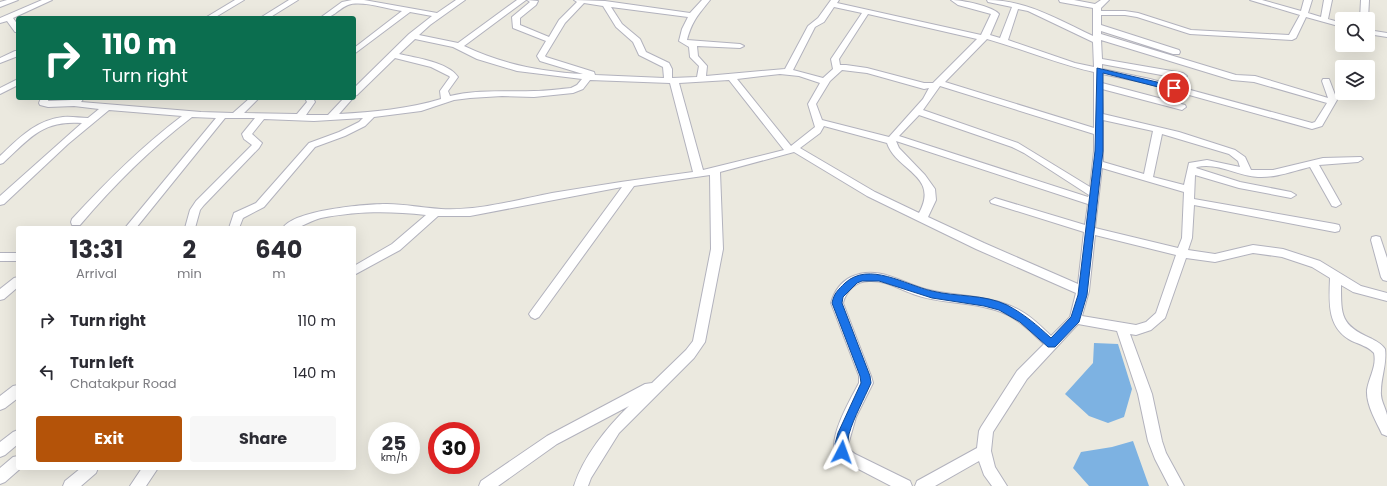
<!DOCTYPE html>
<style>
body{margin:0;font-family:Poppins,sans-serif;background:#f7f7f7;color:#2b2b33;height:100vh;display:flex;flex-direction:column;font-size:15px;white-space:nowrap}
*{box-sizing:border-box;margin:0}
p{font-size:13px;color:#7c7c81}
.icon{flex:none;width:22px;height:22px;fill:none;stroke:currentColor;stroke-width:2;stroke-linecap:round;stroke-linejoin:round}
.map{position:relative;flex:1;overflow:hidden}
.drawer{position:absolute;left:16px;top:226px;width:340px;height:244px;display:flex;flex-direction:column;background:#fff;border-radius:4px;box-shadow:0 4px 16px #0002}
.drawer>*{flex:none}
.top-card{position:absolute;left:16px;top:16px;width:340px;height:84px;border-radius:4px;box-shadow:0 4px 16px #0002;background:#0b6e4f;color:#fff;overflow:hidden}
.controls{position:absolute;left:1335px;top:12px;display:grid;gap:8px}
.controls a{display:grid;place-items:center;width:40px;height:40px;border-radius:4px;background:#fff;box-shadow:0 4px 16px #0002;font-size:20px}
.speed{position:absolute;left:368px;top:422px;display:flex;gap:8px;font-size:20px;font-weight:700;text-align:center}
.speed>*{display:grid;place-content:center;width:52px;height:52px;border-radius:50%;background:#fff;box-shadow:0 4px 16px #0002;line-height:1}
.speed small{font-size:10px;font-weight:400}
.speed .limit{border:6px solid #d22;background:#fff;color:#111}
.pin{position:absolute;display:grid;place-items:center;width:34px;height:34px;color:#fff;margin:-17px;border:2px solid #fff;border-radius:50%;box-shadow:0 1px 4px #0007}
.me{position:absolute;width:44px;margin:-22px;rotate:4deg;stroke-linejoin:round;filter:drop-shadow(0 0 3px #0008)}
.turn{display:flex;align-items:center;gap:14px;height:84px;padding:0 20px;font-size:18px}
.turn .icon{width:52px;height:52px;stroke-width:2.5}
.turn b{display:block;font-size:28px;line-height:34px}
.eta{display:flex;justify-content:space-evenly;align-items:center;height:68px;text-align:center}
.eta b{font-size:24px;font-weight:700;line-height:28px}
.cta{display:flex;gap:8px;margin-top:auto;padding:8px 20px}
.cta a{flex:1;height:46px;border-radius:4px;background:#b45309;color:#fff;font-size:16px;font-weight:700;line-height:46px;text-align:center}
.cta a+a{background:#f7f7f7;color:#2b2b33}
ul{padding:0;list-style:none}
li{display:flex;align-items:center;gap:12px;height:52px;padding:0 20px}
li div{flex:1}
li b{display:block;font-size:15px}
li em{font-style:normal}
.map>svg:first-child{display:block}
.water{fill:#7db2e2}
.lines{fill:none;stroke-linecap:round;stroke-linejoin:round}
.minor-casing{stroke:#b2b2bd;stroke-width:2}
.minor{fill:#fff;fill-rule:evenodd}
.route{fill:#1a73e8;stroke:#114b97}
</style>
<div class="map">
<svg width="1387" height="486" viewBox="0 0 1387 486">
<rect width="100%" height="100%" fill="#ebe9df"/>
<path class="water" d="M1094,343L1118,344L1132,389L1124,417L1108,423L1089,416L1065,394L1093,363Z
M1133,441L1149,486H1089L1073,468L1081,452L1112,447Z"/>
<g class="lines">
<g class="minor-casing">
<path id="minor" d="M7,0H18L0,7V2Z
M42,0H52L13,18L18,25V32H15L7,21L0,23V18Z
M235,0H244L214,18H205Z
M289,0H298L269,18H260Z
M352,0H364L437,13L456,0H465L430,25L419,35L458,43L517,0H526L464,46C501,64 542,72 583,74L540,61L537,56L546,41L513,28L512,17L530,2L527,0L538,1L536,5L520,18V25L549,37L559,20L577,2L574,0L605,1L690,13L702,0H710C698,15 692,21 687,40L740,44L744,46L740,48L697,46L698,56L707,66L706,76L785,69L808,26L818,18L831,0H839L837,3L981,35L991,14L958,5L951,0C962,0 992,6 999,14L990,35L1000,38L1012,7L988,2L987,0C1026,0 1059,20 1093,36V8L1060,2L1059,0H1074L1095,4L1101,0H1109L1101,8V11H1125L1138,13L1191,30L1289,35L1300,15L1250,0H1262L1301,11L1304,0H1312L1308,13L1321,17L1324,0H1332L1328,19L1342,23V27L1306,17L1296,38L1292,40L1190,34L1137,17L1125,15H1101V25L1179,50L1180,52L1179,54H1173L1101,31V34L1236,75L1255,76L1328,98L1322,81L1323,79H1329L1337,100L1322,126L1312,129L1146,83L1102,74V83L1185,105L1186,107L1182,110L1102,89L1103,114L1179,132L1235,150L1245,157L1251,170H1273L1323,158L1361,157L1363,159L1358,162L1319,165L1341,204L1336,207L1332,206L1310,167C1293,171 1276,178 1258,177C1238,176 1217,162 1197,167L1196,168L1240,182L1291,192L1296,195L1291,198L1239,188L1195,175L1194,199L1335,224L1339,225L1340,228L1339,231L1335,232L1194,205L1192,238L1188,250L1215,254L1253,245L1283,249L1320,261L1361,286L1387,293V301L1353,292L1341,285C1341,316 1341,325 1370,338C1376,341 1381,343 1385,349C1387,364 1381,377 1381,391C1380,400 1385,406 1387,415C1387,421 1387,429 1387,436L1382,434C1376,421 1366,405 1367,390C1369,377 1377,366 1374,353C1369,347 1359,344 1352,341C1327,328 1329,303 1330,278L1312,267L1282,257L1253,253L1215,262L1186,258L1165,318L1151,330L1136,335L1130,334L1152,394L1162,441L1166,453L1184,486H1169L1155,459L1148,441L1138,394L1117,331L1078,324L1027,379L993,432L991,451L995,467L1007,486H992L984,475L979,461L935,486H915L917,481L977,448L979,431L981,427L1017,371L1044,344C1033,334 1022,322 1008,315C979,301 945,305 916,295C900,290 886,280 869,281C856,281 846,291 843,303L871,376L873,383L856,417L848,445L849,449L855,454L910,481L912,486H891L845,462C840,459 836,456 835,451C830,434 851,398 859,383V376L831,303C834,292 841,282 851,277C879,264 903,284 929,290C960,297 993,295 1021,311C1032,317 1042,327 1051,336L1070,317L1076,293L976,249L867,196L794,152L720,172L723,249L705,342L694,358L619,433L591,478L588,486H574C583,457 607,427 629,406L557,444L498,486H479L481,481L547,436L645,384L652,383L686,350L693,341L711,249L710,175L634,186L539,317L535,319L531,317L529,314L531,311L622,187L470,216H438L400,250L354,275V266L392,244L426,215C389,211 358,211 321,218C312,220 304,226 295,228C291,229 286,228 283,228C294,210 366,204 387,204C405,204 423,208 441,209C478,211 516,200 552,193C599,185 646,178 693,172L670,83L590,80L583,89L573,93L534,97L502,96L470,98L454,100L421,111L374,117L365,126L345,136L315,147L264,207L243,218L239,228H229L234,213L256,203L309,143L339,132L359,122L363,118L314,121L264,119L252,134L262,143L259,148L204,205L200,210L195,228H185L190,210L196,201L252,145L244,139L242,134L255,118H225L136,228H125L216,118L192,117C150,149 114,185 80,225H72L71,222L72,219C106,182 141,147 182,116L109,110L68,144L4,204L0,205V196L82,123C42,120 30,138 3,163L0,164V156C19,138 36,120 63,117C71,116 80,118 88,118L99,109L74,106L48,107L40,105L39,103L41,98H49L48,101L72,100L75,98H84L81,102L201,112L233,113L250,98H259L244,113L297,114L307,102L305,98H313L315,102L306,115H328L344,98H353L339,114C374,112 408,109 441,99L440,91L450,77L449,76L431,67L395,58L357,95L354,96V88L409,34L432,16L410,12L354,54V48L402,11C388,9 361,0 348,5C336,10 335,18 320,18L342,2ZM584,3L603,6L616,27L633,42L639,55L663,67L664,78L595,75L594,72L546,57L545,56L565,23ZM611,7L688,17L682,29L679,41L689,47L690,57L699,66L697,77L672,78V69L669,63L646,52L640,39L622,24ZM834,7L862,13L831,59L833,69L823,78L793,70L815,27L824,22ZM1018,9L1028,11L1093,42L1094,67L1075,63L1008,40ZM868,14L977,39L933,83H924L867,68L846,65H840L839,59ZM415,39L453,47L477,59L517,71L582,79L577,85L571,88C559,89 546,91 534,91C505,92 478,89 450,96L448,91L458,77C448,62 416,58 399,54ZM987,39C1023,49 1057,64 1094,72V128L945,82ZM1101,40L1232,80L1254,82L1327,103L1315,122L1312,123L1150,79L1102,69V64L1183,79L1187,76L1183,73L1102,59ZM842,70L867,73L924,89L929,88L923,99L889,137L822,120L816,104L830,81ZM780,74L799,76L820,83L808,104L815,127L791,146L737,79ZM729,80L784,150L703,170L679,83ZM940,86L1094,134V151L1090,187L1018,143L923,110ZM919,115L1012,147L1024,153L1089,195L1088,197L899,136ZM1103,120L1153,131L1144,174L1103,162ZM824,126L887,143C896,171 940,175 919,213L875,192L800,148L820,133ZM1162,134L1229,154L1238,161L1240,167L1207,160L1189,163L1184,185L1153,177ZM896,141L1088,204L1085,225L995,198L990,201L991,203L1084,232L1078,284L984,243L928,217L936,200L935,189L925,175L899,148ZM1102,168L1184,192L1182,238L1178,248L1095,228ZM1095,235L1176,255L1156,313L1146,322L1136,325L1082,316L1089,291Z
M1361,0H1369L1368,19H1360Z
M1368,30L1387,33V37L1368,34Z
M15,51H18V56L0,63V58Z
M18,79V85L0,94V88Z
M1376,236L1380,237L1387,258V281L1383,280L1381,277L1371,240L1372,237Z
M0,253H18V261H0Z
M18,277V287L4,299L0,300V289L14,278Z
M18,385V398L5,408L0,410V396L13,386Z
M18,430V444L5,455L0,457V442L13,432Z
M18,456V468H21L5,482L0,484V468L13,457Z
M81,468H98L96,473L81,486H63L65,481Z
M142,468H158L146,486H130Z"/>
</g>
<use href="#minor" class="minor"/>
</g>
<path class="route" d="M1097,68L1174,86L1178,88L1174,91L1103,73V151L1087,295L1079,322L1055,347H1048L1020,322L999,310L984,306L932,298L879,281H862L857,283L843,297L842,303L870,376L871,383C864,399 854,417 849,434C847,442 849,450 847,455L842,457L838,455L835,444L838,433L861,383L860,376L832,303C834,293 838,290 845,283C869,261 905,285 932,291C956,297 984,294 1007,305C1024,314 1037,325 1051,338L1071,317L1078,295L1095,151Z"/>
</svg>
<div class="controls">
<a><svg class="icon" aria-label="search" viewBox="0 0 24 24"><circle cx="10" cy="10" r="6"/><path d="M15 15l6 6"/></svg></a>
<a><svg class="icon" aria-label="layers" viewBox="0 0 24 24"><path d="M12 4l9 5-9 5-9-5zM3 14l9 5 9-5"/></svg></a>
</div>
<div class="speed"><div>25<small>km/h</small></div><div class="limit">30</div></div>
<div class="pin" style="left:1174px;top:88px;background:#d93025"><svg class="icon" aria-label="arrive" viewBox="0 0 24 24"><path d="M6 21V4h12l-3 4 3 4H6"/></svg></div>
<svg class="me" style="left:842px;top:452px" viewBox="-20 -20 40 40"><path d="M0-17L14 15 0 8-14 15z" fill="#1a73e8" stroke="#fff" stroke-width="4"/></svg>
<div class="top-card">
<div class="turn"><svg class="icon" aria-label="right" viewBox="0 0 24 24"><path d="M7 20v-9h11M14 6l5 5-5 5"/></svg><div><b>110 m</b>Turn right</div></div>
</div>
<section class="drawer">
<div class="eta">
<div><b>13:31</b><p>Arrival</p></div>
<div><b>2</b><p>min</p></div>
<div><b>640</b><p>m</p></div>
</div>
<ul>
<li><svg class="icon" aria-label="right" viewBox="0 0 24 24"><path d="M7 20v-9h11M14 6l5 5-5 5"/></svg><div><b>Turn right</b></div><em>110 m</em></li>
<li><svg class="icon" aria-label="left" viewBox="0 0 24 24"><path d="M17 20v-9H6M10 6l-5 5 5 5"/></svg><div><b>Turn left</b><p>Chatakpur Road</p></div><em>140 m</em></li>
</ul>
<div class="cta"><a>Exit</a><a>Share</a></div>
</section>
</div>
